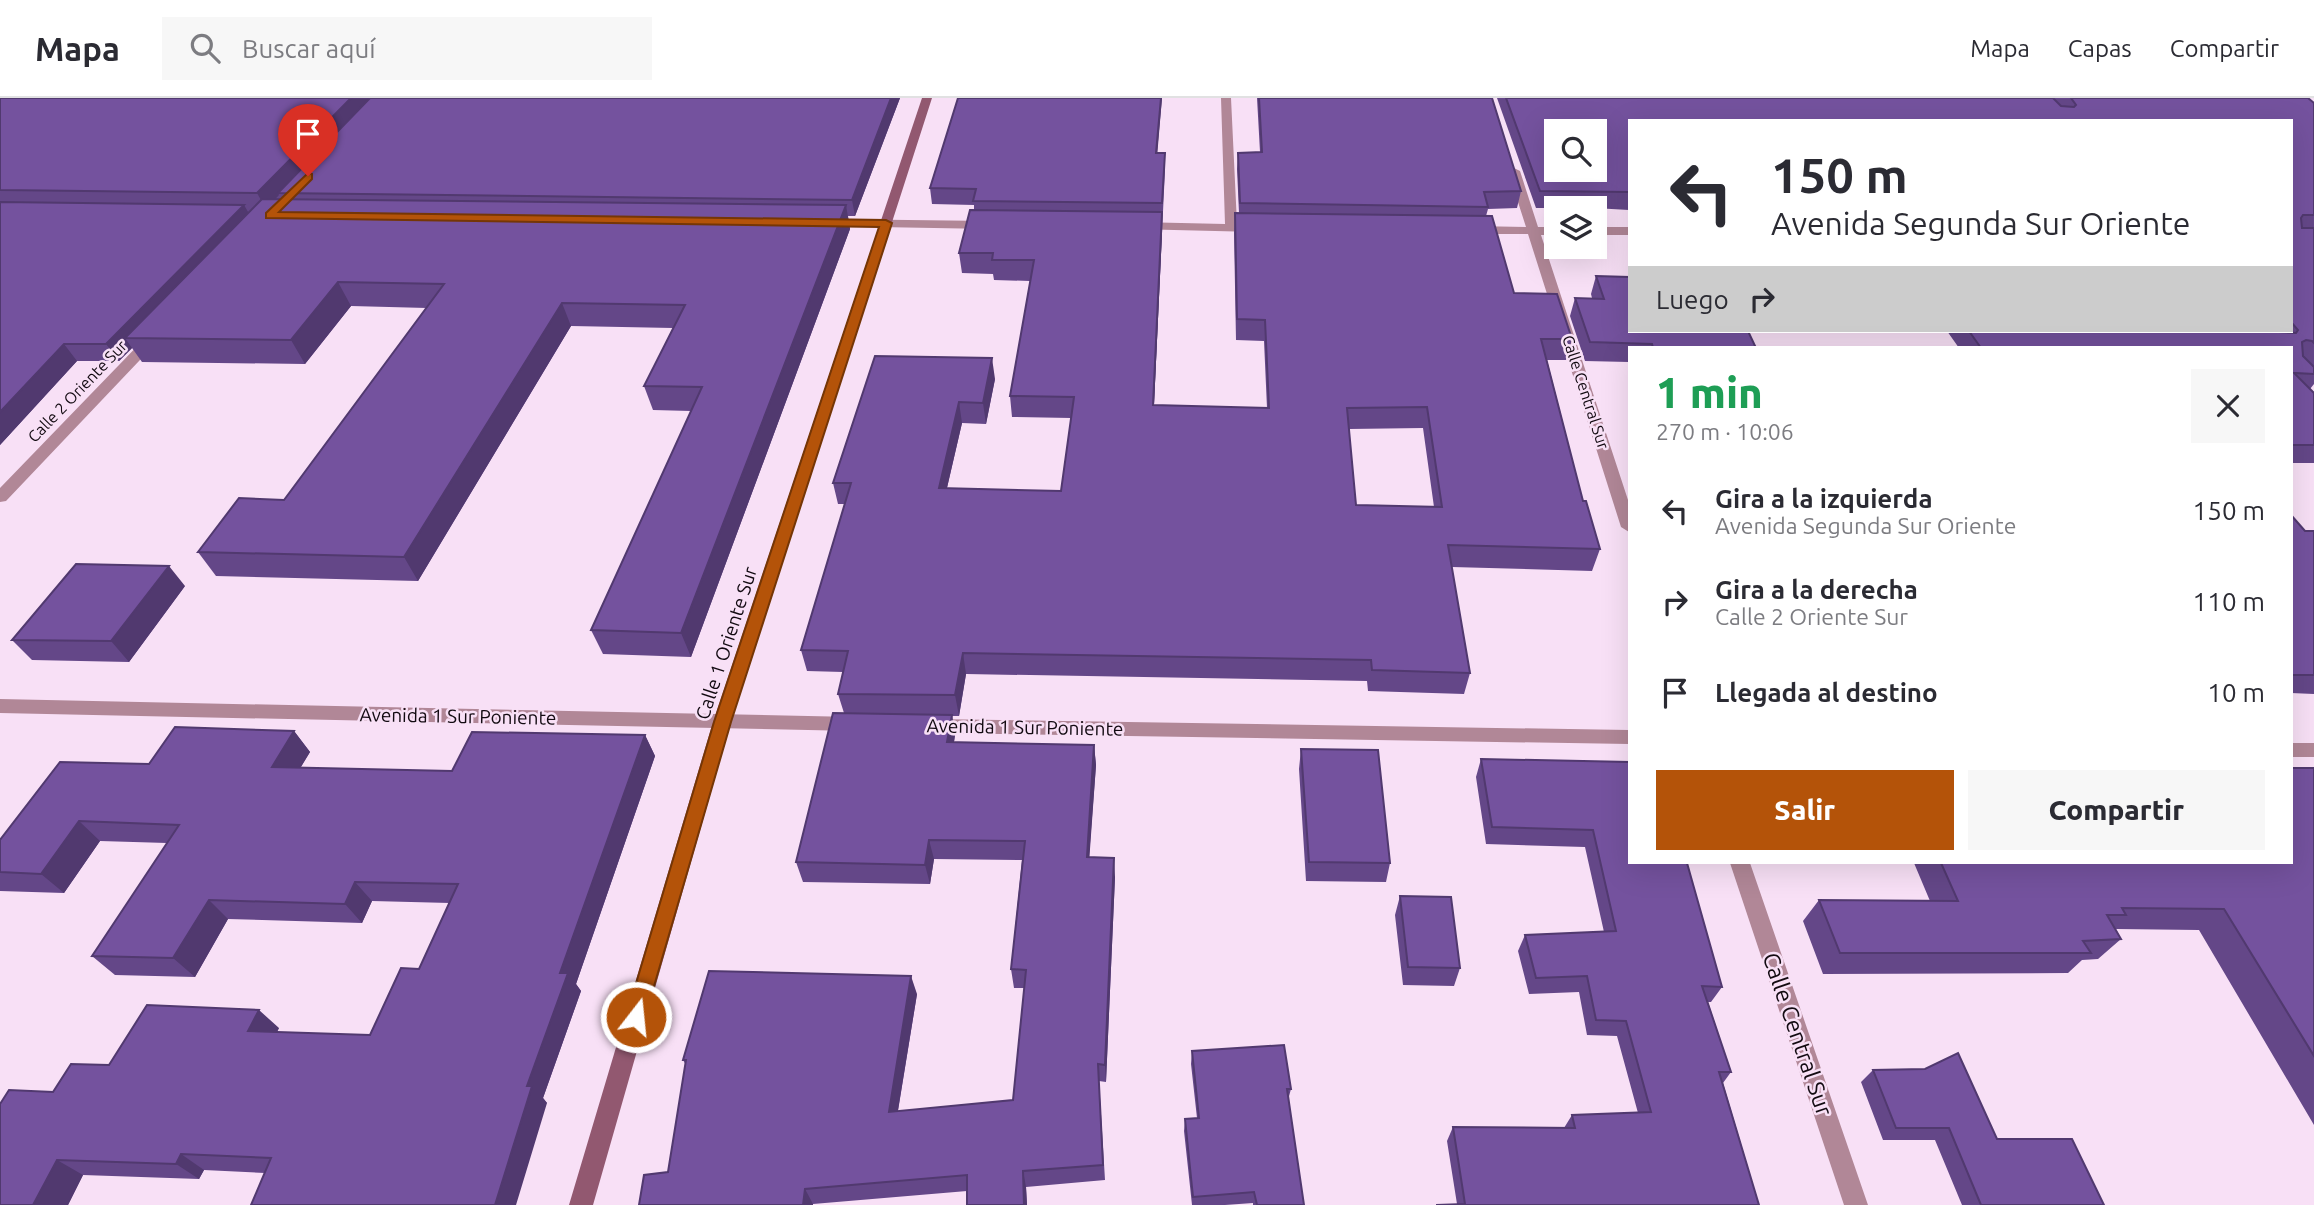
<!DOCTYPE html>
<html lang="es">
<meta charset="utf-8">
<style>
body{margin:0;font-family:Ubuntu,sans-serif;background:#f7f7f7;color:#2b2b33;height:100vh;display:flex;flex-direction:column;font-size:26px;white-space:nowrap}
*{box-sizing:border-box;margin:0}
p{font-size:23px;color:#7c7c81}
.icon{flex:none;width:38px;height:38px;fill:none;stroke:currentColor;stroke-width:2;stroke-linecap:round;stroke-linejoin:round}
.map{position:relative;flex:1;overflow:hidden}
.panel{position:absolute;left:1628px;top:248px;width:665px;height:518px;display:flex;flex-direction:column;background:#fff;border-radius:0px;box-shadow:0 7px 28px #0002}
.panel>*{flex:none}
.guide{position:absolute;left:1628px;top:21px;width:665px;height:214px;border-radius:0px;box-shadow:0 7px 28px #0002;background:#fff;color:#2b2b33;overflow:hidden}
.controls{position:absolute;left:1544px;top:21px;display:grid;gap:14px}
.controls a{display:grid;place-items:center;width:63px;height:63px;border-radius:0px;background:#fff;box-shadow:0 7px 28px #0002;font-size:35px}
.pin{position:absolute;display:grid;place-items:center;width:60px;height:60px;color:#fff;margin:-72px -30px;border-radius:50% 50% 50% 0;rotate:-45deg;box-shadow:0 0 7px #0007}
.pin .icon{rotate:45deg}
.me{position:absolute;width:77px;margin:-38px;rotate:16deg;stroke-linejoin:round;filter:drop-shadow(0 0 5px #0008)}
.turn{display:flex;align-items:center;gap:24px;height:147px;padding:0 28px;font-size:32px}
.turn .icon{width:91px;height:91px;stroke-width:2.5}
.turn b{display:block;font-size:49px;line-height:60px}
.then{display:flex;align-items:center;height:66px;padding:0 28px;background:#0003;gap:14px;font-size:26px}
.round{display:grid;place-items:center;flex:none;width:74px;height:74px;border-radius:0px;background:#f7f7f7}
.head{display:flex;align-items:center;justify-content:space-between;height:119px;padding:0 28px}
h1{font-size:42px;font-weight:800;line-height:52px;color:#1e9e55}
.action{display:flex;gap:14px;margin-top:auto;padding:14px 28px}
.action a{flex:1;height:80px;border-radius:0px;background:#b45309;color:#fff;font-size:28px;font-weight:800;line-height:80px;text-align:center}
.action a+a{background:#f7f7f7;color:#2b2b33}
ul{padding:0;list-style:none}
li{display:flex;align-items:center;gap:21px;height:91px;padding:0 28px}
li div{flex:1}
li b{display:block;font-size:26px}
li em{font-style:normal}
header{display:flex;align-items:center;gap:42px;box-sizing:border-box;height:98px;padding:0 35px;background:#fff;border-bottom:2px solid #e1e1e2}
header strong{font-size:33px}
nav{display:flex;gap:38px;margin-inline-start:auto;font-size:24px}
.search{width:490px;height:63px;background:#f7f7f7;display:flex;align-items:center;gap:18px;box-sizing:border-box;padding:0 24px;border-radius:0px;color:#7c7c81;font-size:26px}
.map>svg:first-child{display:block}
.lines{fill:none;stroke-linecap:round;stroke-linejoin:round}
.street{fill:#b18797;fill-rule:evenodd}
.secondary{fill:#925870;fill-rule:evenodd}
.wall{fill:#644788;fill-rule:evenodd}
.shaded-wall{fill:#51396f}
.building{fill:#74529e;stroke:#51396f;stroke-width:2;fill-rule:evenodd}
.route{fill:#b45309;stroke:#753606;stroke-width:2}
.labels{text-anchor:middle;dominant-baseline:central;stroke-width:5;stroke-linejoin:round;paint-order:stroke}
.far-street-label{font-size:16px;fill:#120a11;stroke:#f8e0f6}
.street-label{font-size:19px;fill:#120a11;stroke:#f8e0f6}
.near-street-label{font-size:23px;fill:#120a11;stroke:#f8e0f6}
</style>
<header>
<strong>Mapa</strong>
<div class="search"><svg class="icon" aria-label="search" viewBox="0 0 24 24"><circle cx="10" cy="10" r="6"/><path d="M15 15l6 6"/></svg>Buscar aquí</div>
<nav><a>Mapa</a><a>Capas</a><a>Compartir</a></nav>
</header>
<div class="map">
<svg width="2314" height="1107" viewBox="0 0 2314 1107">
<rect width="100%" height="100%" fill="#f8e0f6"/>
<g class="lines">
<path class="street" d="M1221,0H1231L1237,126H1256L1262,130L1256,134L1133,131L1131,128L1137,124L1225,126Z
M1514,70L1520,73L1538,129H1556V137H1541L1629,405V434L1621,429L1528,136H1473L1467,132L1473,128L1526,129L1508,73Z
M826,121L990,123L996,127L990,131L822,128L820,125Z
M1594,129H1629V137H1594Z
M153,236L158,237V243L6,403L0,404V390L148,237Z
M0,601L854,619L861,621L863,626L861,631L854,633L0,615Z
M931,621L1629,632V646L931,635L924,633L922,628L924,623Z
M2291,645H2314V659H2291Z
M1730,765H1750L1868,1107H1844Z"/>
<path class="secondary" d="M922,0H932L731,624L593,1107H569L713,624Z"/>
</g>
<path class="wall" d="M0,0H900L855,118H848L850,131L691,559L603,556L591,532L691,313L653,312L644,288L673,230L571,228L418,483L216,478L198,454L284,402L427,210L351,208L305,266L142,264L132,250L119,263H77L0,347Z
M1257,0H1492L1521,93L1517,110L1488,111L1486,118L1514,195L1572,241L1566,262H1547L1583,403L1600,451L1592,473L1452,469L1470,575L1464,596L1368,593L1367,583L966,576L959,618H952L955,637L954,644L1094,647L1096,667L1089,759L1115,779L1106,984L1099,983L1105,1082L1026,1089L1027,1107H967V1093L813,1106L668,1074L686,967L683,962L917,896L898,1013L1013,1002L1024,890H1014L1011,871L1022,762L934,761L930,786L803,784L796,764L844,615L838,596L843,574L807,573L801,552L845,406H838L833,385L995,281L986,326L962,325L947,390L1061,393L1071,320L1012,319L1010,298L1030,183L994,182L993,176L962,175L959,155L974,112V107L932,106L930,90L1158,55L1165,71L1154,307L1267,310L1264,243L1236,242L1234,135L1235,115H1239L1237,71L1238,55L1260,54ZM1423,330L1434,409L1356,407L1349,331Z
M1497,0H2308L2314,5V286L2310,291L2314,295V365H2291V250H1959L1947,233H2291V23H1629V112L1594,110H1536Z
M1596,178L1756,250H1629V264L1585,263L1570,218L1575,200H1592L1591,196Z
M2291,417L2305,433H2314V596L2291,595Z
M185,488L129,564L32,562L12,542Z
M294,633L310,654L300,670L452,673L645,637L655,658L576,886L581,893L543,1000L547,1005L265,1075L204,1072L199,1081L83,1077L68,1107H0L53,994L109,967L279,930L277,934L370,937L419,871L450,805L372,803L362,825L228,821L195,879L115,877L92,858L167,745L100,743L64,795L0,793V742L149,666Z
M1301,651L1390,765L1386,784L1306,783L1299,671Z
M1481,661L1629,664L1722,889L1711,904H1708L1731,974L1723,985L1759,1107L1457,1106L1447,1043L1453,1029L1564,1030L1572,1017L1638,1015L1617,938L1587,937L1579,894L1529,896L1518,853L1525,837L1604,834L1585,749L1486,746L1476,679Z
M2314,670V1027L2199,832L2116,831L2121,841L2098,861L2082,862L2068,875L1823,876L1803,823L1819,802L1930,803L1914,765H2291Z
M1400,798L1460,870L1454,888L1403,887L1395,817Z
M1192,953L1291,991L1288,1002L1304,1107H1253V1105L1225,1107H1192L1184,1033L1185,1021L1197,1020L1191,966Z
M1873,972L1997,1041L2104,1107H1962L1935,1042H1883L1861,984Z"/>
<path class="shaded-wall" d="M351,0H373L278,95L279,97L266,111L257,95Z
M891,0H900L855,118L852,102Z
M1161,0H1162L1156,71V55Z
M244,107L254,124L125,240L132,250L119,263L106,246Z
M846,107L850,131L691,559L681,535Z
M1162,114V134L1153,328V307Z
M338,184L351,208L305,266L291,242Z
M562,205L571,228L418,483L404,459Z
M64,246L77,263L0,347V314Z
M992,260L995,281L986,326L983,305Z
M959,304L962,325L942,411L939,390Z
M169,468L185,488L129,564L111,543Z
M963,555L966,576L959,618L955,597Z
M952,617L955,637L951,664L947,644Z
M294,633L310,654L289,689L272,669Z
M645,637L655,658L576,886L581,893L543,1000L547,1005L516,1107H495L527,988L560,875Z
M1094,647L1096,667L1088,779L1087,759Z
M79,723L100,743L64,795L41,776Z
M929,742L934,761L930,786L925,767Z
M1114,760L1115,779L1106,984L1105,967Z
M355,784L372,803L362,825L345,806Z
M209,802L228,821L195,879L173,860Z
M911,878L917,896L895,1030L889,1014Z
M259,912L279,930L268,950L248,933Z
M181,1056L204,1072L199,1081L176,1066Z
M57,1062L83,1077L68,1107H33Z
M1023,1073L1026,1089L1027,1107H1024Z
M805,1091L813,1106V1107H803Z"/>
<path class="building" d="M0,0H351L257,95L0,92Z
M370,0H891L852,102L278,95Z
M958,0H1161L1156,55H1165L1162,105L973,103L976,91L930,90Z
M1259,0H1492L1521,93L1484,94L1488,109L1240,105L1238,55L1262,54Z
M1506,0H2053L2061,8L2074,9L2076,7L2071,0H2308L2314,5V117H2303L2301,120L2302,130H2314V245L2312,243L2306,242L2302,244L2303,258L2314,269V276L2294,275L2314,295V347H2291V250H1981L1969,233H2278L2279,234L2296,235L2298,232L2291,224V23H1629V94L1540,93ZM1556,33H1594V72H1556Z
M262,101L846,107L681,535L591,532L702,289L644,288L685,207L562,205L404,459L198,454L239,400L284,402L444,186L338,184L291,242L125,240Z
M0,104L244,107L106,246H64L0,314Z
M970,112L1162,114L1153,307L1269,310L1265,222L1237,221L1235,115L1492,118L1514,195L1557,196L1572,241H1541L1583,403H1586L1600,451L1448,447L1470,575L1372,572L1371,562L963,555L955,597L838,596L848,553L801,552L851,385H833L875,258L992,260L983,305L959,304L939,390L1061,393L1074,299L1010,298L1034,162H992L993,155H959ZM1427,309L1442,409L1356,407L1347,310Z
M1596,178L1629,179V233H1748L1756,250H1653L1652,246L1590,244L1575,200L1604,201Z
M2291,417L2305,433H2314V577H2291Z
M76,466L169,468L111,543L12,542Z
M833,615L952,617L947,644L1094,647L1087,759L1114,760L1105,967L1098,966L1103,1067L1023,1073L1024,1107H967V1077L805,1091L803,1107H639L644,1077L668,1074L686,962H683L709,873L911,878L889,1014L1013,1002L1026,872L1011,871L1025,743L929,742L925,767L796,764Z
M175,629L294,633L272,669L452,673L472,634L645,637L560,875H568L527,988H532L495,1107H251L271,1060L181,1056L176,1066L57,1062L33,1107H0V1006L9,992L53,994L71,966L109,967L147,907L259,912L248,933L370,937L401,870L419,871L458,786L355,784L345,806L209,802L173,860L92,858L179,727L79,723L41,776L0,774V742L60,664L149,666Z
M1301,651L1378,652L1390,765L1309,764Z
M1481,661L1629,664V765H1687L1722,889L1702,888L1731,974H1719L1759,1107H1436L1465,1106L1453,1029L1575,1030L1572,1017L1651,1014L1626,923L1596,922L1587,878L1536,880L1525,837L1616,833L1593,732L1492,729Z
M2291,670H2314V958L2224,811L2122,810L2126,817H2107L2121,841L2083,843L2091,855H1840L1819,802L1958,803L1941,765H2291Z
M1400,798L1451,799L1460,870L1408,869Z
M1284,947L1291,991H1287L1304,1107H1257L1254,1094L1193,1099L1185,1021L1199,1020L1192,953Z
M1958,955L1997,1041H2072L2104,1107H1981L1949,1030H1896L1873,972L1925,971Z"/>
<path class="route" d="M308,75L312,76V81L279,114L886,122L892,125L731,624L643,926L636,929L629,926L626,919L714,624L879,129L266,120V115Z"/>
<g class="labels">
<g class="far-street-label">
<text transform="translate(77 293) rotate(-46)">Calle 2 Oriente Sur</text>
<text transform="translate(1586 294) rotate(72)">Calle Central Sur</text>
</g>
<g class="street-label">
<text transform="translate(726 545) rotate(-72)">Calle 1 Oriente Sur</text>
<text transform="translate(458 618) rotate(1)">Avenida 1 Sur Poniente</text>
<text transform="translate(1025 629) rotate(1)">Avenida 1 Sur Poniente</text>
</g>
<g class="near-street-label">
<text transform="translate(1798 936) rotate(71)">Calle Central Sur</text>
</g>
</g>
</svg>
<div class="controls">
<a><svg class="icon" aria-label="search" viewBox="0 0 24 24"><circle cx="10" cy="10" r="6"/><path d="M15 15l6 6"/></svg></a>
<a><svg class="icon" aria-label="layers" viewBox="0 0 24 24"><path d="M12 4l9 5-9 5-9-5zM3 14l9 5 9-5"/></svg></a>
</div>
<div class="pin" style="left:308px;top:78px;background:#d93025"><svg class="icon" aria-label="arrive" viewBox="0 0 24 24"><path d="M6 21V4h12l-3 4 3 4H6"/></svg></div>
<svg class="me" style="left:636px;top:919px" viewBox="-20 -20 40 40"><circle r="17" fill="#b45309" stroke="#fff" stroke-width="3"/><path d="M0-11L8 9 0 5-8 9z" fill="#fff"/></svg>
<div class="guide">
<div class="turn"><svg class="icon" aria-label="left" viewBox="0 0 24 24"><path d="M17 20v-9H6M10 6l-5 5 5 5"/></svg><div><b>150 m</b>Avenida Segunda Sur Oriente</div></div>
<div class="then">Luego<svg class="icon" aria-label="right" viewBox="0 0 24 24"><path d="M7 20v-9h11M14 6l5 5-5 5"/></svg></div>
</div>
<section class="panel">
<div class="head"><div><h1>1 min</h1><p>270 m · 10:06</p></div><a class="round"><svg class="icon" aria-label="close" viewBox="0 0 24 24"><path d="M6 6l12 12M18 6L6 18"/></svg></a></div>
<ul>
<li><svg class="icon" aria-label="left" viewBox="0 0 24 24"><path d="M17 20v-9H6M10 6l-5 5 5 5"/></svg><div><b>Gira a la izquierda</b><p>Avenida Segunda Sur Oriente</p></div><em>150 m</em></li>
<li><svg class="icon" aria-label="right" viewBox="0 0 24 24"><path d="M7 20v-9h11M14 6l5 5-5 5"/></svg><div><b>Gira a la derecha</b><p>Calle 2 Oriente Sur</p></div><em>110 m</em></li>
<li><svg class="icon" aria-label="arrive" viewBox="0 0 24 24"><path d="M6 21V4h12l-3 4 3 4H6"/></svg><div><b>Llegada al destino</b></div><em>10 m</em></li>
</ul>
<div class="action"><a>Salir</a><a>Compartir</a></div>
</section>
</div>
